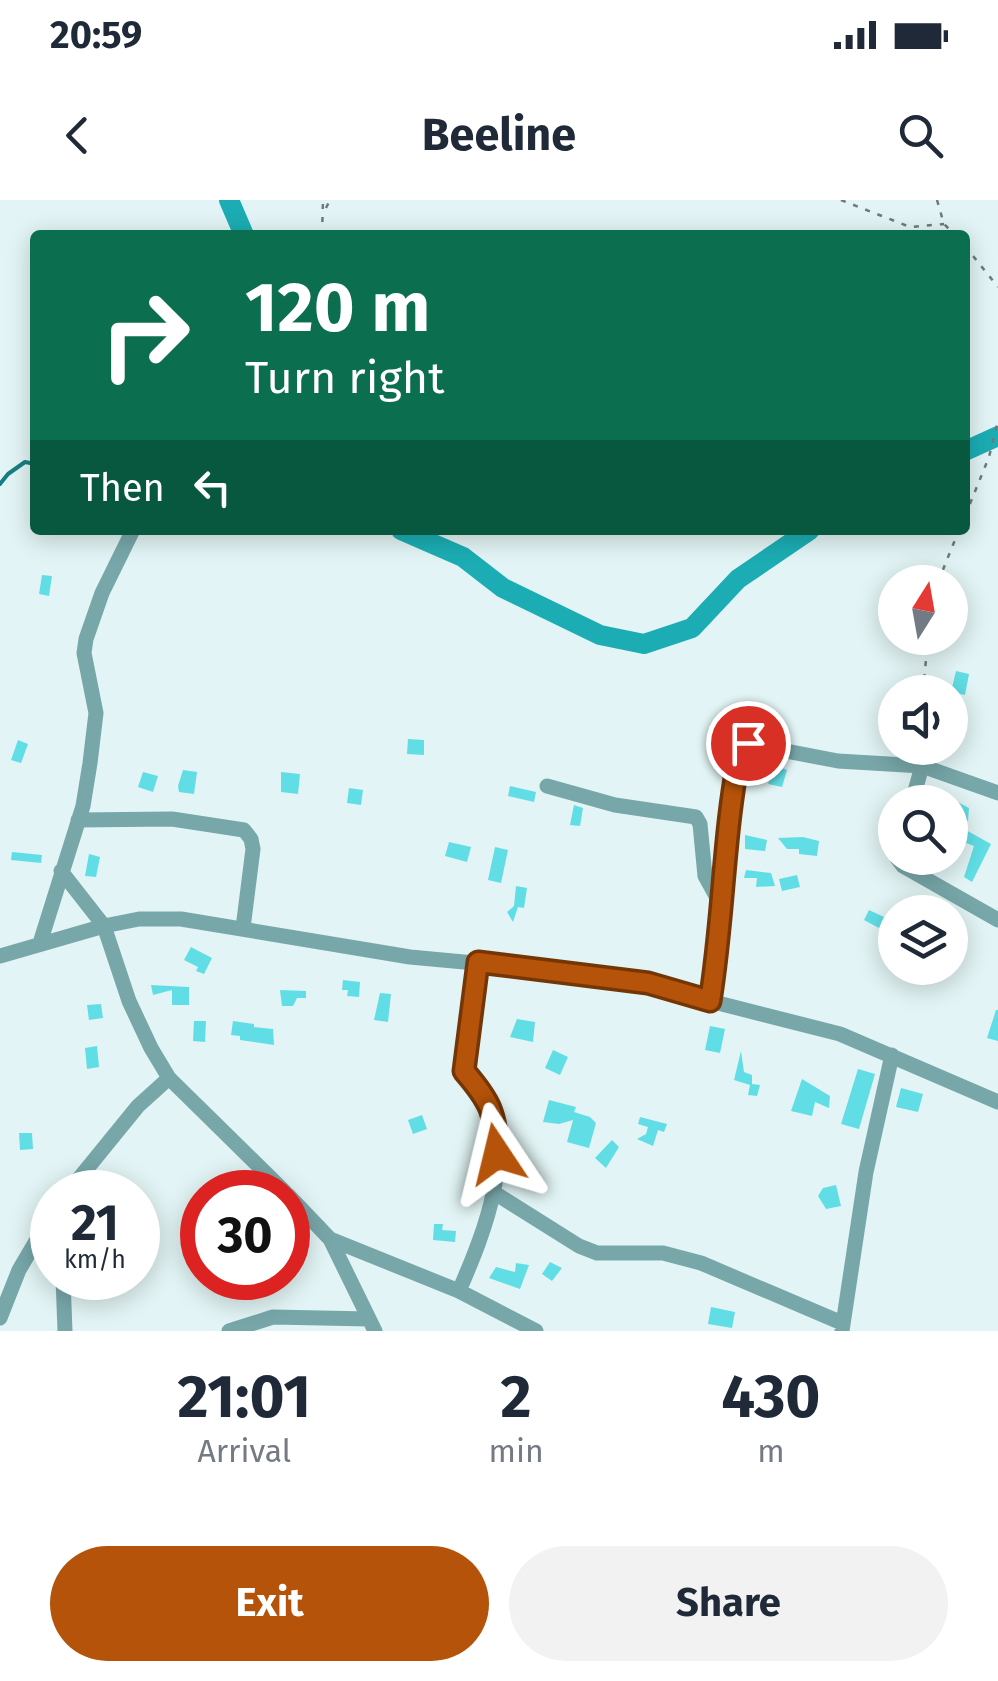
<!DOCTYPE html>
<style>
body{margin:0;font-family:"Fira Sans",sans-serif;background:#f2f2f3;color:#1f2937;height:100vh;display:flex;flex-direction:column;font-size:38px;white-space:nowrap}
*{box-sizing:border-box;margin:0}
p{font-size:32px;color:#747a83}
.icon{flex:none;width:55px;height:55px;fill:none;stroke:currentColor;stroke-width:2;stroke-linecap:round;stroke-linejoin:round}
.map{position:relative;height:1131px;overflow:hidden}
.drawer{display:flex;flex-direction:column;background:#fff;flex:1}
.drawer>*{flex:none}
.guide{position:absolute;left:30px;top:30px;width:940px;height:305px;border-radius:10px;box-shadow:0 5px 25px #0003;background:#0b6e4f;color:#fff;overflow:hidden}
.needle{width:65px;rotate:11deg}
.fabs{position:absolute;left:878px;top:365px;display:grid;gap:20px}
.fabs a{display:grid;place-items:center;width:90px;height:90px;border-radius:50%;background:#fff;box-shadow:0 5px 25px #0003;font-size:50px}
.speed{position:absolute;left:30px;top:970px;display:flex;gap:20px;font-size:50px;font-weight:700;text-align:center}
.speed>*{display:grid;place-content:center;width:130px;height:130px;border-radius:50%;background:#fff;box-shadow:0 5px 25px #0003;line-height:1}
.speed small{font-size:25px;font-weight:400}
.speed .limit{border:15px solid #d22;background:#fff;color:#111}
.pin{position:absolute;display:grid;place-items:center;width:85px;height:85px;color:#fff;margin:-42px;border:5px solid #fff;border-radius:50%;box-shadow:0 2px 10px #0007}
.me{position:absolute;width:110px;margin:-55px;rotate:350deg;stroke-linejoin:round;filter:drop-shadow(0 0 8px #0008)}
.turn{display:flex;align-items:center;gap:35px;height:210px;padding:0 50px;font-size:45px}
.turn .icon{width:130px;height:130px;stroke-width:2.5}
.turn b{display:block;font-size:70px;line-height:85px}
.then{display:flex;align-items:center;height:95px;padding:0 50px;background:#0003;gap:20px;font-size:38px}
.eta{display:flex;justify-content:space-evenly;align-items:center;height:170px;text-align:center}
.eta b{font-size:60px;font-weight:700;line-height:70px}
.cta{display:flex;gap:20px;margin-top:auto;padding:20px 50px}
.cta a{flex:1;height:115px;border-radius:60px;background:#b45309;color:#fff;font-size:40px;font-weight:700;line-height:115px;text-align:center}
.cta a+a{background:#f2f2f3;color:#1f2937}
.status{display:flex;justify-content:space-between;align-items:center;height:70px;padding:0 50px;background:#fff;direction:ltr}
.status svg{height:28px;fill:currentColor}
header{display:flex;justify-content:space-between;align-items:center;height:130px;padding:0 50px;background:#fff;font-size:45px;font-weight:700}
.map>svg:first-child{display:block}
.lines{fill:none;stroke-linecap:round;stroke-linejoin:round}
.stream{stroke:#167e83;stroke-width:4}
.river{stroke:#1badb3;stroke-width:20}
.building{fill:#61dee5}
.path{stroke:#6f7a7b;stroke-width:2.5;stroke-dasharray:5 8;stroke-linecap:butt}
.minor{stroke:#78a7a9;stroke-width:15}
.route-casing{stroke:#753606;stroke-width:25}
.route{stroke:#b45309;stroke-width:18}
</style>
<div class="status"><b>20:59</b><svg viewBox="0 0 49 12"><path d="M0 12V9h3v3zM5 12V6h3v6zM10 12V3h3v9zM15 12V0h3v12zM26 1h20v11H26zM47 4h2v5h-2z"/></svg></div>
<header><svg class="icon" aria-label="back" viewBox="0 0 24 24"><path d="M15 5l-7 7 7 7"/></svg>Beeline<svg class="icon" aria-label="search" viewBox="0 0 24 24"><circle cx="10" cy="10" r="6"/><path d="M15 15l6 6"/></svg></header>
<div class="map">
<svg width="998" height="1131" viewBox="0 0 998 1131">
<rect width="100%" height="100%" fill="#e2f4f5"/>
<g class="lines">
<path class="stream" d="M0,284L8,274L25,262L35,264"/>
<path class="river" d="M229,0L244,35
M965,251L998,236
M401,330L463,357L503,388L600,435L644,444L692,428L738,379L810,330"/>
</g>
<path class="building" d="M42,375L52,376L49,396L39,394Z
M956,471L969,474L965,495L951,492Z
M408,539L424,540V555L407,554Z
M18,540L28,544L21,563L11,560Z
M775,565L787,570L782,587L768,584Z
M183,570L197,572L194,594L179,592L178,586Z
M143,572L158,576L153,592L138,587Z
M281,572L300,574L298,594L281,592Z
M510,586L536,592L534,602L508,596Z
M349,588L363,590L361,605L347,603Z
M950,598L969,608L968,621L950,614Z
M574,605L583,608L580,626L570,625Z
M964,629L991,644L972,682L964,677L974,646L956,639Z
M745,635L767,640L765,651L745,649Z
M803,637L819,641L817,656L799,654V649H787L778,638Z
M449,642L471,647L467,662L445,656Z
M495,647L508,650L501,683L488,680Z
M12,652L42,655L41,663L11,660Z
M89,654L100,657L96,677L85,676Z
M746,670L771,673L775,686L756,687L757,678H744Z
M797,675L800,687L782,691L779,679Z
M516,686L527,688L524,708L518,707L513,722L507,712L514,706Z
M869,710L884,717L879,728L864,720Z
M895,727V762L881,753Z
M191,747L212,758L204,774L196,771L198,767L184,760Z
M343,780L360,782L359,797L347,796L348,790H342Z
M151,785L189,787V805H172V790L153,795Z
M280,790L306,791V798H297L293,806H282Z
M380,793L391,794L388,822L374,820Z
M101,804L103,818L89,820L87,805Z
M996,810H998V841L987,838Z
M517,819L535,822L533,842L510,837Z
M194,821H206L205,842L193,841Z
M233,821L254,824V827L273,829L274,845L240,840V836L231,835Z
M710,826L725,829L720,853L705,850Z
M97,846L99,867L87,869L85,848Z
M553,850L568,857L560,875L545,868Z
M741,851L744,872L752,875V884L760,885L757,896L748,895L750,885L734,880Z
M858,869L875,874L859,929L841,924Z
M802,879L830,896L829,908L815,902L812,916L791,911Z
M901,888L923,894L918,912L896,907Z
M549,900L576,907L574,912L590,917L596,923L589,948L567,942L573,920L559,924L543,922Z
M422,915L427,929L413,934L408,920Z
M640,917L667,924L664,932L658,930L653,946L637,939L646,934L648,927L638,924Z
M19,933H32L33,949L20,950Z
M612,940L619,947L606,968L595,958Z
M836,985L841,1006L826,1009L818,996L823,988Z
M434,1024H443L442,1030L456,1031L455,1042L433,1040Z
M550,1062L562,1068L552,1081L542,1074Z
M516,1063L529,1065L520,1089L489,1078L496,1067L515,1072Z
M711,1107L735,1112L732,1128L708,1124Z"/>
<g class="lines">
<path class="path" d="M841,0L910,27L944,24
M937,0L944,24L955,35
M326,8L330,0
M322,35L323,0
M965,46L998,87
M965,316L989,257L998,221
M938,382L959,330
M923,492L928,438"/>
<path class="minor" d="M547,586L615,605L696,617L700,624L705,676L721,705
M912,602L922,566
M78,620L172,619L244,630L251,639L253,649L243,728
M897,658L903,666L998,720
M61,671L104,726L129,801L151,848L169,878L285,992
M40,743L83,606L90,563L96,513L84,453L86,439L102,393L133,330
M0,756L104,726L139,719H181L410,757L594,774L687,792L710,801L840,834L998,902
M710,801L720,734L731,595L744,543L838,561L922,566L998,593
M68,992L138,906L169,878
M493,992L579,1046L597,1053H663L701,1063L842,1123
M288,995L330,1039L375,1131
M330,1039L459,1091L536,1131
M63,1078L65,1131
M459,1091C484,1033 520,947 480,888C476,881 469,877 464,871L478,762
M0,1118L19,1070L52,1014
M229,1131L273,1117L369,1119
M842,1131L866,972L892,855"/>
</g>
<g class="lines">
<g class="route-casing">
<path id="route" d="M497,954C497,914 489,900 464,871L478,762L648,783L710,801C724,716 723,631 741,546L748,543"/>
</g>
<use href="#route" class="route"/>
</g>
</svg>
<div class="fabs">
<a><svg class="needle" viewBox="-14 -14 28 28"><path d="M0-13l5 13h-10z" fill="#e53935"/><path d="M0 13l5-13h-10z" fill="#747a83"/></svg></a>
<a><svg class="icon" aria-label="sound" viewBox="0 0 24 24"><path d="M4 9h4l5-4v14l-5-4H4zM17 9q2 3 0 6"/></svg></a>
<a><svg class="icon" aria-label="search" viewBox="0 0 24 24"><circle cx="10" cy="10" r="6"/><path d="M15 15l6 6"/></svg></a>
<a><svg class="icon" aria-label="layers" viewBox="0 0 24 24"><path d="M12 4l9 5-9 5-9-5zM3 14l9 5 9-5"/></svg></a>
</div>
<div class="speed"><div>21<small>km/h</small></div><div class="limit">30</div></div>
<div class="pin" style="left:748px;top:543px;background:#d93025"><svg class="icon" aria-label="arrive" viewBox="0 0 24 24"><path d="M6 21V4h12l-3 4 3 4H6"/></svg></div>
<svg class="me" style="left:497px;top:954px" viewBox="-20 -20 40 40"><path d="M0-17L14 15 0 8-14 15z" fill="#b45309" stroke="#fff" stroke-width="4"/></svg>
<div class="guide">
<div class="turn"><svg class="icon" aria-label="right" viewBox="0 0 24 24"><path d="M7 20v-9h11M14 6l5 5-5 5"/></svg><div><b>120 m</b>Turn right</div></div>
<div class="then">Then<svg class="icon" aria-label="left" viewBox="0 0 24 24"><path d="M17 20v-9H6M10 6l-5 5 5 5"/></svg></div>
</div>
</div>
<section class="drawer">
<div class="eta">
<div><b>21:01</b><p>Arrival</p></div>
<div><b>2</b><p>min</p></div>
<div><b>430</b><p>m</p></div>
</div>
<div class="cta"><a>Exit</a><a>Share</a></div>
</section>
